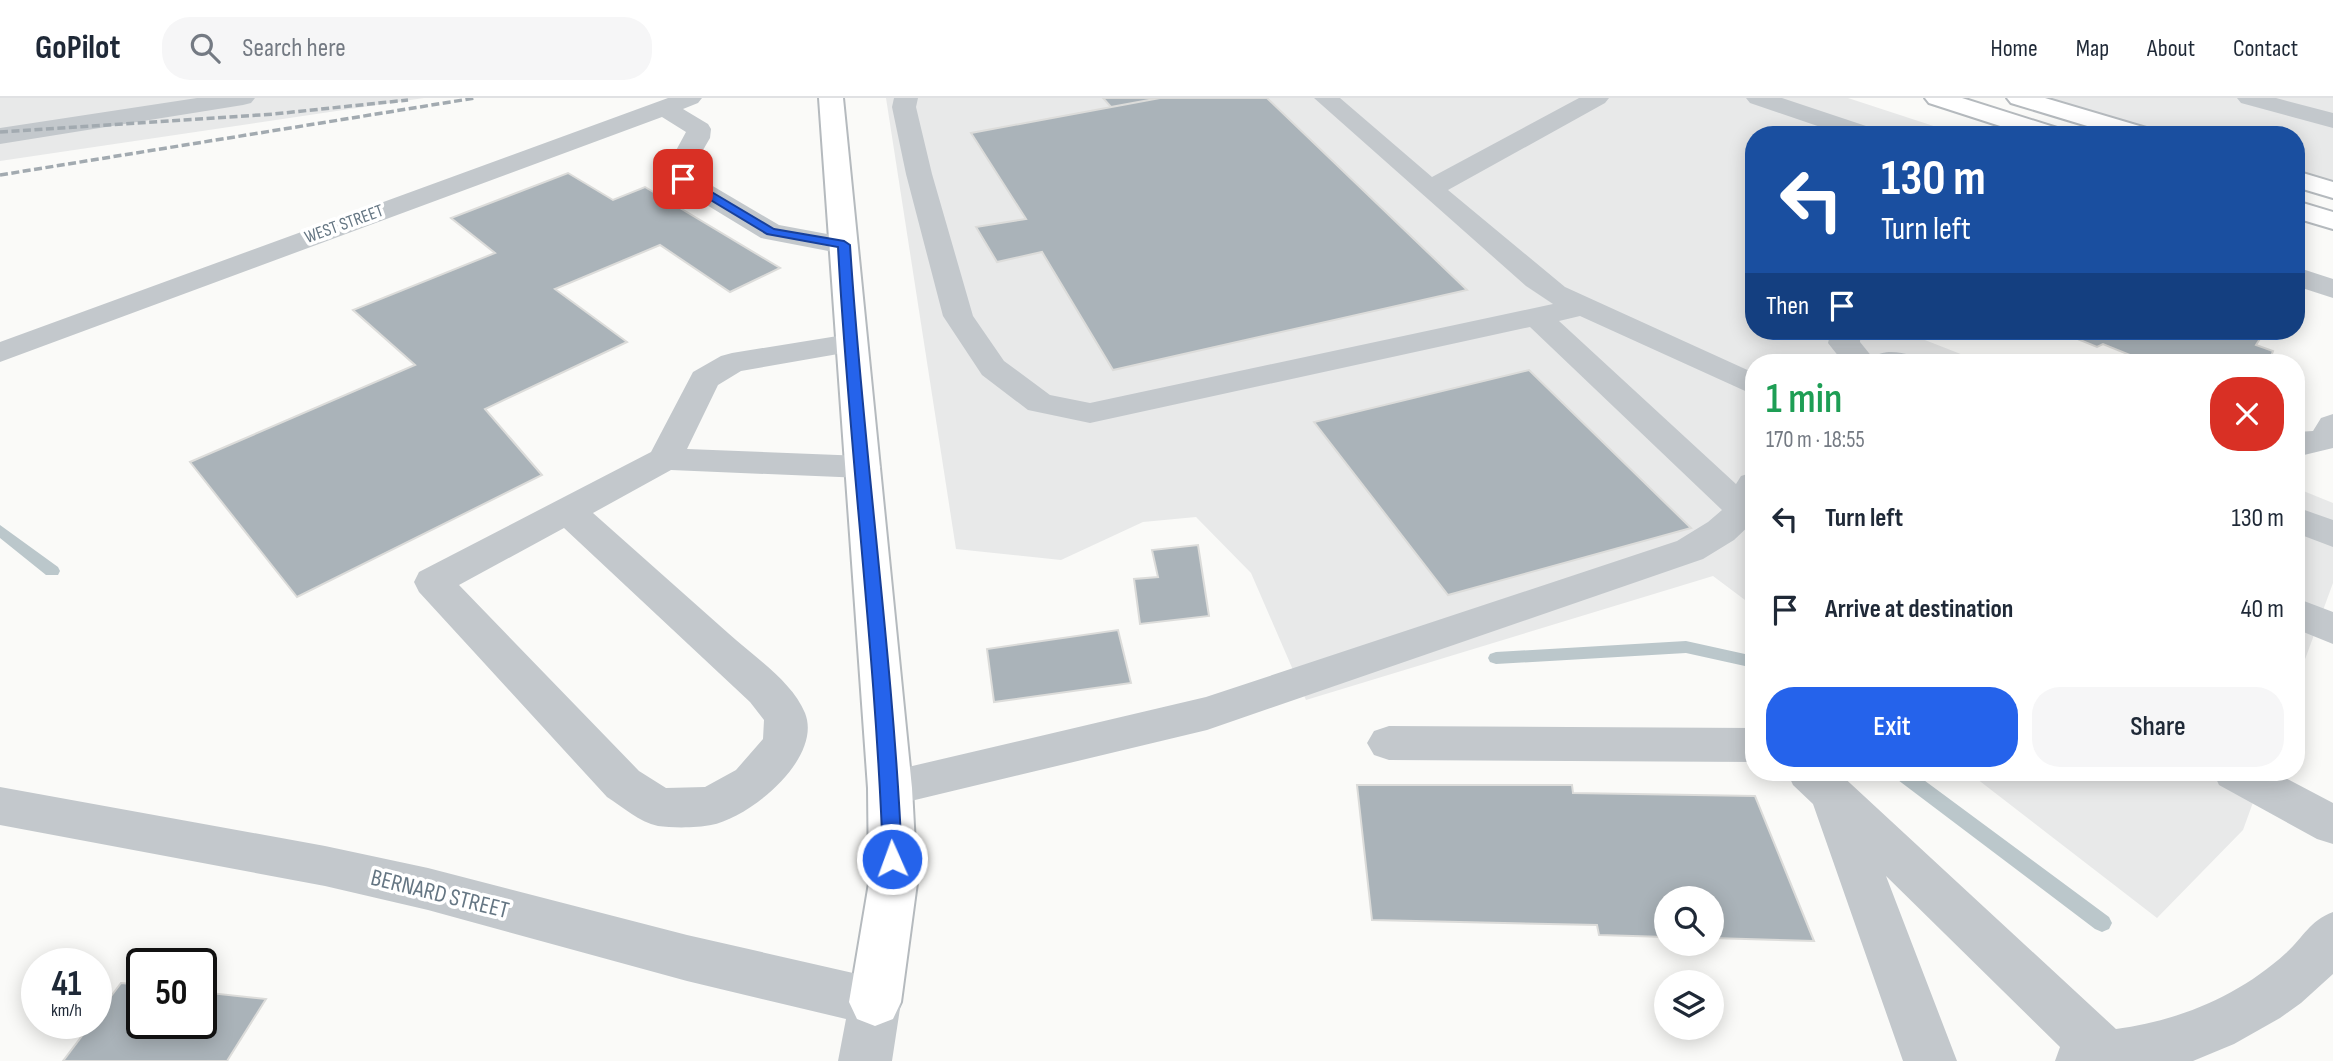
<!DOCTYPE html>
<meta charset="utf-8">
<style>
body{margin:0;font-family:"Sofia Sans Condensed",sans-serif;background:#f6f6f7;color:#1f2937;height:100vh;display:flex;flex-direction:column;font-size:26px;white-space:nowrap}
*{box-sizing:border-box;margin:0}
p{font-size:23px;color:#747a83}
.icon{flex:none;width:38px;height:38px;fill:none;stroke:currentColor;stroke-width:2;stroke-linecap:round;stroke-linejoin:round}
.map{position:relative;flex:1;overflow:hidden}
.panel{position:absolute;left:1745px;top:256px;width:560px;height:427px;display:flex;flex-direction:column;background:#fff;border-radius:28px;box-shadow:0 4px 18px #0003}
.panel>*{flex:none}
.top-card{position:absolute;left:1745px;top:28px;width:560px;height:214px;border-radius:28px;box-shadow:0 4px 18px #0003;background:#1a4fa0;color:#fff;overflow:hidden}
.controls{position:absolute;left:1654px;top:788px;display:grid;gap:14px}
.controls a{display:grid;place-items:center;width:70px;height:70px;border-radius:50%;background:#fff;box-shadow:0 4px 18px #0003;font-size:35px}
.speed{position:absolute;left:21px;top:850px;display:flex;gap:14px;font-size:35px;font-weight:700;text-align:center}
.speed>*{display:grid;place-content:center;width:91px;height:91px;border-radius:50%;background:#fff;box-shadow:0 4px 18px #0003;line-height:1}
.speed small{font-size:18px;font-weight:400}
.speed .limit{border:4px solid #111;border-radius:10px;background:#fff;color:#111}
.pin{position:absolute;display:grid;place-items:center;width:60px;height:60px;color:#fff;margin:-30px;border-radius:14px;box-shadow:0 4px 10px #0006}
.me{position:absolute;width:77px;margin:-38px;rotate:358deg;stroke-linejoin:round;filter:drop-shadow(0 0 5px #0008)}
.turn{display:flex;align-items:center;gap:24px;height:147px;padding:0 21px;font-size:32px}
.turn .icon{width:91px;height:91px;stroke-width:2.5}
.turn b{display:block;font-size:49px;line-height:60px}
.then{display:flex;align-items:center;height:66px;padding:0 21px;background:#0003;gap:14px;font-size:26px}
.round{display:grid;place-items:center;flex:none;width:74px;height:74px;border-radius:28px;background:#f6f6f7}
.summary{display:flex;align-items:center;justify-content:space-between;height:119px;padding:0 21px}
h1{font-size:42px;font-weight:600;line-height:52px;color:#1e9e55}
.cta{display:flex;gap:14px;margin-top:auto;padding:14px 21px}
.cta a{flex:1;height:80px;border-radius:28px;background:#2563eb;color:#fff;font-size:28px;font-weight:600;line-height:80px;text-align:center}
.cta a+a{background:#f6f6f7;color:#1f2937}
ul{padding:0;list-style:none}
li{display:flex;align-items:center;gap:21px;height:91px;padding:0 21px}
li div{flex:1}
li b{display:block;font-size:26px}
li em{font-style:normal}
header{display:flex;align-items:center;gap:42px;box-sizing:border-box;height:98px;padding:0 35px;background:#fff;border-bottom:2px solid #e0e1e3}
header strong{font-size:33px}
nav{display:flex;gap:38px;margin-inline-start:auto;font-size:24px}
.search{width:490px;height:63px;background:#f6f6f7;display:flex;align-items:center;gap:18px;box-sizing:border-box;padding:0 24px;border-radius:28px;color:#747a83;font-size:26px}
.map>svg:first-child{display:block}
.built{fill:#e8e9e9}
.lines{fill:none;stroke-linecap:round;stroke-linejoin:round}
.stream{fill:#bbc7cb;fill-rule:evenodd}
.building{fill:#aab3b9;stroke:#dcdcda;stroke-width:2}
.major-casing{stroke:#b5babe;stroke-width:4}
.minor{fill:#c3c8cc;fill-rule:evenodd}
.major{fill:#fff;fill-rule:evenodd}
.rail{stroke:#a2aab0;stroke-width:3.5;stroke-dasharray:8 3.5;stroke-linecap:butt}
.route{fill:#2563eb;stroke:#184099;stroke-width:2}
.labels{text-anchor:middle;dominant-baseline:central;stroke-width:7;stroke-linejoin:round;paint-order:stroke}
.far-street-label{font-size:18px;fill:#657683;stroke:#fff}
.near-street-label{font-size:24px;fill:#657683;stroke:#fff}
</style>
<header>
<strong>GoPilot</strong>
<div class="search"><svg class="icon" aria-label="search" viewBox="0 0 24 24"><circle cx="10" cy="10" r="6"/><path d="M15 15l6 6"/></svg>Search here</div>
<nav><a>Home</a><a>Map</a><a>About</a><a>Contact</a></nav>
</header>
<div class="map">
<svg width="2333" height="963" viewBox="0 0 2333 963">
<rect width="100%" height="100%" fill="#fafaf8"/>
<path class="built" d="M0,0H424L0,63Z
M886,0H1848L1961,37H1754V233H1902L1981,264H1754L1753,508L1713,478L1306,602L1251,475L1196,419L1143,424L1061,462L956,451Z
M2034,0H2333V87L2296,76V37H2161Z
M2296,390L2333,405V485L2296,586Z
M1968,674H2264L2243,732L2157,820Z"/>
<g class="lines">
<path class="stream" d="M0,427L58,469L60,473L58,477H46L0,440Z
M1686,543L1754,558V570L1686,555L1496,566L1490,564L1488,560L1490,556L1496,554Z
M1891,674H1913L2109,819L2112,825L2109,831L2102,834L2095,831L1894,679Z"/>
</g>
<path class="building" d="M1103,0H1160L1111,9Z
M1160,0H1267L1467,192L1113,272L1042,154L997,164L976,129L1026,121L971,35Z
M568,75L613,102L645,89L780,170L730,194L660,147L555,191L627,244L485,311L542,377L297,499L190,364L415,267L353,212L495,155L451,120Z
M2058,233H2265L2256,247L2273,253L2269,264H2147L2103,246L2097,249Z
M1529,272L1691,430L1448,497L1314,324Z
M1198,447L1209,518L1140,526L1134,481L1158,479L1152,452Z
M1118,532L1131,585L994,604L987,551Z
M1357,687H1572L1573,695L1755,698L1814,843L1712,840V800H1666V839L1599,837L1597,827L1372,822Z
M121,885L142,887V926H201V894L266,901L227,963H63L91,926H96V918Z"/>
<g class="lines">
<g class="major-casing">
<path id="major" d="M819,0H843L912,690L917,785L901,904L893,921L875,928L857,921L849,904L869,785L868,690Z
M1925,0H1962L2057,30L2060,35L2028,37L1929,5Z
M2007,0H2045L2153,32L2156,37H2117L2011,5Z
M2296,73L2333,84V100L2296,89Z
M2296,103L2333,114V131L2296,120Z"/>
</g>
<path class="minor" d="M197,0H255L251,5L243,7L0,46V30Z
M668,0H702L698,5L683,11L708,26L711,31L710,40L692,71L694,77L779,127L854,141L858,147L854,153L844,156L761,140L674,87L666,71L686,34L662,19L0,264V244Z
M894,0H918L916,9L932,76L973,218L1004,263L1050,297L1090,305L1553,206L1526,188L1314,0H1340L1432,79L1579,0H1609L1605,5L1448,92L1565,189L1754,275V297L1580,218L1559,223L1736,386L1741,378L1754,374V423L1734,442L1703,461L1207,632L890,708L874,703L868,690L874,677L1206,599L1677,443L1708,424L1722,412L1530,229L1090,325L1028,312L982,277L943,218L906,76L892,9Z
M1746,0H1782L1878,32L1881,37H1844L1750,5Z
M2237,0H2276L2333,15V30L2241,5Z
M2296,169L2333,181V200L2296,188Z
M1831,233H1861L1860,244L1873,260C1883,251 1899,254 1911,257L1916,264H1843L1828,245Z
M850,236L861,238L866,245L861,252L741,273L718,287L687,351L863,358L875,361L881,369L875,377L863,380L671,372L593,415C638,455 683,495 728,535C753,558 792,583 805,615C823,660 750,720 711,727C697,730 672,730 658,728C639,724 623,709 607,699L419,494L414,484L419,474L651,354L693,274L721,258L732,255ZM564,430L750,604L764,622L763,641L736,672L705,689L666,690L639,673L459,487Z
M2333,316V350L2304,357L2296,356V334L2313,333L2321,320Z
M2296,409L2333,422V449L2296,435Z
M2296,500L2333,514V546L2296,531Z
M1389,628L1754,630V664L1389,662L1374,657L1367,645L1374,633Z
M1787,674H1838L2116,931C2178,923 2239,898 2286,855C2304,839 2309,823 2333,814V876L2301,905L2280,920L2234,946L2193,963H2055L2060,949L1886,778L1957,963H1903L1813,706L1793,687Z
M2213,674H2274L2333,705V746L2317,741L2219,687Z
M0,689L325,748L428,770L687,837L875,880L893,887L901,904L892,963H838L846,921L687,883L428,812L325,788L0,727Z"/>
<use href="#major" class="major"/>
<path class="rail" d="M0,34L274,16L408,2
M0,77L475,0"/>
</g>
<path class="route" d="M683,77L774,131L844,143L850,147C863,352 893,556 902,761L899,767L892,770L886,767L883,761C876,557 849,353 838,149L767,136L679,83L677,81Z"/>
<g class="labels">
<g class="far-street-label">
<text transform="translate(344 126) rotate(-20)">WEST STREET</text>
</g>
<g class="near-street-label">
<text transform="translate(440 796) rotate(14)">BERNARD STREET</text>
</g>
</g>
</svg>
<div class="controls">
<a><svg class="icon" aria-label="search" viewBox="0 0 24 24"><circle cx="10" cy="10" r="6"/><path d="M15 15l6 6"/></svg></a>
<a><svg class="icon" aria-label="layers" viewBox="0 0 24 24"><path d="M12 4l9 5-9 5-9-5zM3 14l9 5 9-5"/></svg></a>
</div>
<div class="speed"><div>41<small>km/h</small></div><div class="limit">50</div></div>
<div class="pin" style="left:683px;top:81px;background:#d93025"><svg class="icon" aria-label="arrive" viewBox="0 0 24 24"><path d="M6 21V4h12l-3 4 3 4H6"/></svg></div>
<svg class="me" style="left:892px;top:761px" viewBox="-20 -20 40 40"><circle r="17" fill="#2563eb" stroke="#fff" stroke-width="3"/><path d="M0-11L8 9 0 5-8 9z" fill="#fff"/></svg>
<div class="top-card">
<div class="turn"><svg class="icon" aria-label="left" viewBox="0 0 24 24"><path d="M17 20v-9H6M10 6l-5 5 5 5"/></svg><div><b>130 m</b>Turn left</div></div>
<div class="then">Then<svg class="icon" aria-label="arrive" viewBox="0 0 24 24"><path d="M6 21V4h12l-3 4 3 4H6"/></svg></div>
</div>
<section class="panel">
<div class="summary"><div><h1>1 min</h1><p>170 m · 18:55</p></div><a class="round" style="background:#d93025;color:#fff"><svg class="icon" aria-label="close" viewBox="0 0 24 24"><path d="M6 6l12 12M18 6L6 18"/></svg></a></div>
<ul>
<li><svg class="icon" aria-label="left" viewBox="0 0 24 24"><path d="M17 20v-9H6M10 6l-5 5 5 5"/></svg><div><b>Turn left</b></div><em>130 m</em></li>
<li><svg class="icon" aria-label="arrive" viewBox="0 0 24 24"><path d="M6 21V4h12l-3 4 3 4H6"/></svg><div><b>Arrive at destination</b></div><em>40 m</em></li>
</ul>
<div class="cta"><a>Exit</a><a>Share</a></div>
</section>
</div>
